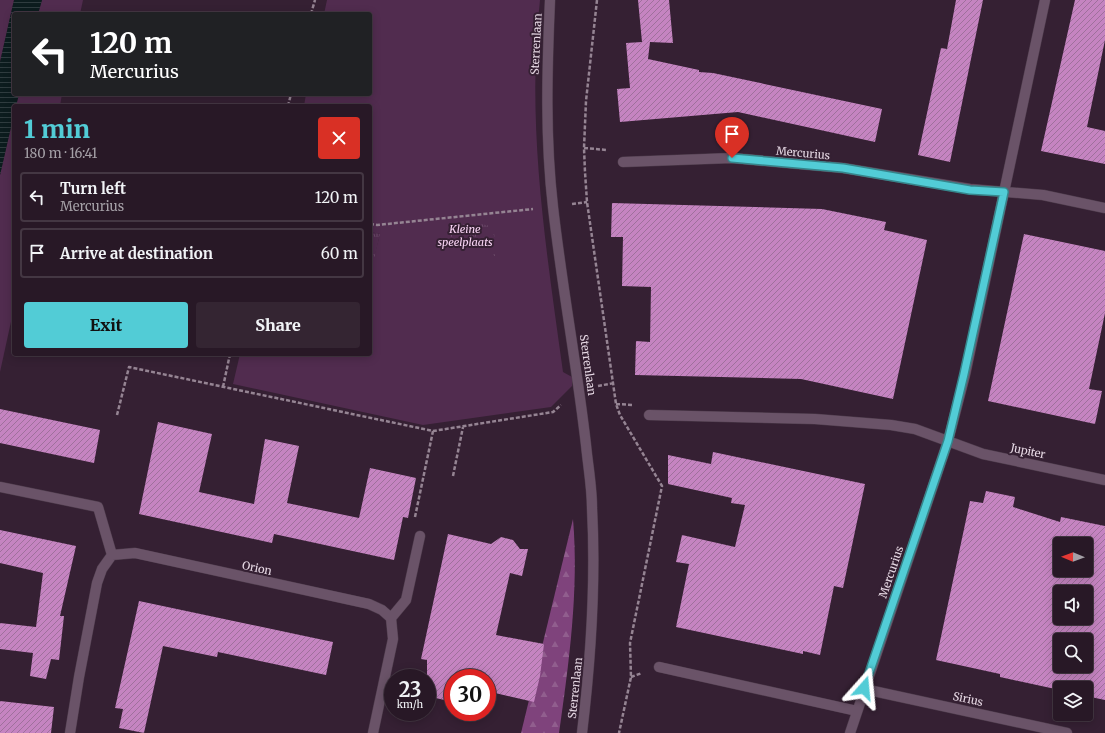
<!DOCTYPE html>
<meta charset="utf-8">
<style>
body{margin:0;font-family:Merriweather,serif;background:#342532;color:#f1f3f6;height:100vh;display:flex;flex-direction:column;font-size:15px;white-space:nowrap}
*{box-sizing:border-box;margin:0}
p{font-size:13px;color:#a5a0a7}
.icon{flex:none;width:22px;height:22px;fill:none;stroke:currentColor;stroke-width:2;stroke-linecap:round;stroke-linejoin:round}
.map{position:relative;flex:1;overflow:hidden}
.side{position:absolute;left:12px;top:104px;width:360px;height:252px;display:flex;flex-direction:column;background:#281826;border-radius:4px;box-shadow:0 2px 10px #0003,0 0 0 1px #443743}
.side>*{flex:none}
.guide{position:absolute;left:12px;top:12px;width:360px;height:84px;border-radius:4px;box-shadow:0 2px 10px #0003,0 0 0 1px #443743;background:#202124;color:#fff;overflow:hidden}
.needle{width:26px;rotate:271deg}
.buttons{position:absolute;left:1053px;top:537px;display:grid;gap:8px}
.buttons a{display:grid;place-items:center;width:40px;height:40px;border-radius:4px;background:#281826;box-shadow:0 2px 10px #0003,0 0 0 1px #443743;font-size:20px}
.speed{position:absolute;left:384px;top:669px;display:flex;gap:8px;font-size:20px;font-weight:700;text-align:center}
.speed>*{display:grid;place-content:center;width:52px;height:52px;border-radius:50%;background:#281826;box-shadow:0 2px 10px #0003,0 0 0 1px #443743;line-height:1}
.speed small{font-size:10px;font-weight:400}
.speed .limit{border:6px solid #d22;background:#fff;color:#111}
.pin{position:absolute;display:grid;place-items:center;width:34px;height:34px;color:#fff;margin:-41px -17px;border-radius:50% 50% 50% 0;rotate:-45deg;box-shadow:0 0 4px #0007}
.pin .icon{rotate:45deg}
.me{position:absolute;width:44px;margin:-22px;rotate:18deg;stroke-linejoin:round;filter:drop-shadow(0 0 3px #0008)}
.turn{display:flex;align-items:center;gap:14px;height:84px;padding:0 12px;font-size:18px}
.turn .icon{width:52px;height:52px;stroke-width:2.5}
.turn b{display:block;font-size:28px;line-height:34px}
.round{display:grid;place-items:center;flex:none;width:42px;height:42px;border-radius:4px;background:#342532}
.overview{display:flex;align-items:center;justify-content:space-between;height:68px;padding:0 12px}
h1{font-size:24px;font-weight:800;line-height:30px;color:#52ccd6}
.primary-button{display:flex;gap:8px;margin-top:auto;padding:8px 12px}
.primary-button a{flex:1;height:46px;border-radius:4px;background:#52ccd6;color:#111;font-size:16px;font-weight:800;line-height:46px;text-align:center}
.primary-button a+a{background:#342532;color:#f1f3f6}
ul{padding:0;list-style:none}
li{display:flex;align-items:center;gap:12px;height:50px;margin:0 8px 6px;padding:0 4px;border:2px solid #443743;border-radius:4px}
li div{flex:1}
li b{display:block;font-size:15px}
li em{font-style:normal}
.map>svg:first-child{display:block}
.grass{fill:#512c4f}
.forest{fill:url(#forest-firs)}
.park{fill:url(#park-tufts)}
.water{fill:url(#water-rules)}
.building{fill:url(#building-hatch);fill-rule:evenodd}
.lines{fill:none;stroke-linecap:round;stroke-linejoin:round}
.minor-casing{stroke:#4d3b4b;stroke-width:11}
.path{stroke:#958493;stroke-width:2.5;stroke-dasharray:4 2;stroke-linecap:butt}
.minor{stroke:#6a5368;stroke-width:10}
.route-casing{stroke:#35858b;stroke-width:10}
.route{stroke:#52ccd6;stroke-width:7}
.labels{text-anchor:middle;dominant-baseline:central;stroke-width:4;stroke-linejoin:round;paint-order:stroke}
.street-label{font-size:11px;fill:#e7d9e5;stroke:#352033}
.park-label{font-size:11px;font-style:italic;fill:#f9d5f5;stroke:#352033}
</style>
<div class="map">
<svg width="1105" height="733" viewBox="0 0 1105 733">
<defs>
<pattern id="forest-firs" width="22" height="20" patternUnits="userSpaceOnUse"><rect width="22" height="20" fill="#7f437c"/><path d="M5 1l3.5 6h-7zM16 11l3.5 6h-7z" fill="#915e8e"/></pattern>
<pattern id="park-tufts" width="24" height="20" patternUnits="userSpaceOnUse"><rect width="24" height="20" fill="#512c4f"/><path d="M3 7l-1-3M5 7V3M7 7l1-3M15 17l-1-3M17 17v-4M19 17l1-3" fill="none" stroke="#6a4a68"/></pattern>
<pattern id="water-rules" width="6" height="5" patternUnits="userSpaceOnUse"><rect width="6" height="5" fill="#0c1c1e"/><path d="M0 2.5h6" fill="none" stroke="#2f3c3f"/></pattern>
<pattern id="building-hatch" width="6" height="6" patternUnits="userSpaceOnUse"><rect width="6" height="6" fill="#c584c1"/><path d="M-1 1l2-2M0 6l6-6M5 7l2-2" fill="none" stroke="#9f709c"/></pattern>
</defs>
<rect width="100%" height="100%" fill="#352033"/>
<path class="grass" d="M0,0H14L0,62Z
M42,0H83L80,14H38Z
M327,0H540C526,125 546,248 563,372L572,377V386L551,407L423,425L233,384L240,354H370V272L380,234L370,232V106H304L306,94H370V14H324Z
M19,94H62L60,106H16Z
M14,114V308L0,372V175Z"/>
<path class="forest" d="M573,519C579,590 569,662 559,733H521Z"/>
<path class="park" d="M452,217L494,227L495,256L450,247Z
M370,232L380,234L371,272H370Z"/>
<path class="water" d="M14,0H42L38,14H14V94H19L16,106H14V114L0,175V62Z"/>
<path class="building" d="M638,0H669L673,43L650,42L648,59L699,70V72L713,73L882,109L875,142L738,112L620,122L617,89L630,88L626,43L642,42Z
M956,0H983L950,162L918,155L941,48L947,49Z
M1075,0H1105V40L1087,127L1105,131V164L1041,151Z
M612,203L822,209L886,222L884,230L927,240L893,399L801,379L635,375L636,341L650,342L651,287L622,286L623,237H611Z
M1024,234L1105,251V313L1089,389L1102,391L1095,424L988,401Z
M0,409L100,430L94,463L0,443Z
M158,422L212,434L199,492L254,504L265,439L299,446L287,503L359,518L370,468L416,478L408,518L403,517L394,560L274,534L272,543L139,514Z
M713,452L865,484L843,588L834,586L820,655L803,651V654L676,627L689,564L676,562L682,535L735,547L745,505L731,503L732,498L668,484V455L711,464Z
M986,491L1015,497L1013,507L1060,522L1061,517L1105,526V700L1086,696V688H1060V690L1000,677V674L936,660L970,501L983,503ZM1060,544H1086V570H1060ZM1060,592H1086V618H1060ZM1060,640H1086V666H1060Z
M0,530L76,546L60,616H64L59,660L51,659L46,679L30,676L33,653L0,649V623L36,627L43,573L0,563Z
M448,534L491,544L501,537L513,540L520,549H528L522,576L510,573L496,635L544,644L540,676L534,702L495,693L491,710L487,709V678H453V702L427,696V660L421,659Z
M139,601L333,642L326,675L218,652L217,657L163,646L144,733L119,728L123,709L115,708Z
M0,701L54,707L51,733H0Z"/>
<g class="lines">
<g class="minor-casing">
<path id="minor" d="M550,0C547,70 545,138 553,207C562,287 577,366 586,445C588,466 592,487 592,508C596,583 591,658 582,733
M623,162L732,158L843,168L970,189L1043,195L1105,208
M649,415L815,419L891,425L915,429L983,454L1105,480
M0,487L98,507L112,555
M391,618L406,600L420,536
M659,667L857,711
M864,689L1067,733
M70,733L79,677L97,583L102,569L112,555L135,553L369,604L382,610L391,618L393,639L373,733
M850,733L948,441L965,375L1045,0"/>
</g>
<path class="path" d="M597,0L586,101L584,148L585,172L587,202L616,404L620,415L662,486L630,643L631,677L619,733
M311,14L315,0
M288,106L291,94
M584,148L607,150
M572,204L587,202
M370,224L377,225L533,209
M598,386L614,383
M223,387L230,354
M616,404L634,405
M117,415L129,367L433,431L553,412L561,405
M453,476L463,427
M415,517L433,431
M631,677L642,673"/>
<use href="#minor" class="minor"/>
</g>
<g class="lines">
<g class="route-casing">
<path id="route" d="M732,158L843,168L970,190L1004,192L964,374L948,441L864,688"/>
</g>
<use href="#route" class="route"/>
</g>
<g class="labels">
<g class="street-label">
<text transform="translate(536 44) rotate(-87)">Sterrenlaan</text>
<text transform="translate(803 153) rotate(5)">Mercurius</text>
<text transform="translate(588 365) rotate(82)">Sterrenlaan</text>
<text transform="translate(1028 451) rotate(12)">Jupiter</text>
<text transform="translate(257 568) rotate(12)">Orion</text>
<text transform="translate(891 572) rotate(-71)">Mercurius</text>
<text transform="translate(575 688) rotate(-84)">Sterrenlaan</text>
<text transform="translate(968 699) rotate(12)">Sirius</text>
</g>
<g class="park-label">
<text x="465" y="229">Kleine<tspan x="465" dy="13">speelplaats</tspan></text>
</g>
</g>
</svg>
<div class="buttons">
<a><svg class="needle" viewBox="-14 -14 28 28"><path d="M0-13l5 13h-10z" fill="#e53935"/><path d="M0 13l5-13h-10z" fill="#a5a0a7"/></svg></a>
<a><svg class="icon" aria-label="sound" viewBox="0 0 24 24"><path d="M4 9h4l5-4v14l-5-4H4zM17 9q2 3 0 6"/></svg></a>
<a><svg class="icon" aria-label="search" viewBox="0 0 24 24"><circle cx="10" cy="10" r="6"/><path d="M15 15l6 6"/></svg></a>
<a><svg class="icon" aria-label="layers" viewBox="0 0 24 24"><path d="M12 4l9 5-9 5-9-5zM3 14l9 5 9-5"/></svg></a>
</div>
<div class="speed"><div>23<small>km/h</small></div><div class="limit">30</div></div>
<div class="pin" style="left:732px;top:158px;background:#d93025"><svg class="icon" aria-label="arrive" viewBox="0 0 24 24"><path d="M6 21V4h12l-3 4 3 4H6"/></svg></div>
<svg class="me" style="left:864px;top:688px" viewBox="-20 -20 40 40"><path d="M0-17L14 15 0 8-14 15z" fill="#52ccd6" stroke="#fff" stroke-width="4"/></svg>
<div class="guide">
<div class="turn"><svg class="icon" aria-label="left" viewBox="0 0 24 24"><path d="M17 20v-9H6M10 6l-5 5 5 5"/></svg><div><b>120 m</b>Mercurius</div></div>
</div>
<section class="side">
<div class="overview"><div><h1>1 min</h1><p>180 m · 16:41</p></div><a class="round" style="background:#d93025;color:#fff"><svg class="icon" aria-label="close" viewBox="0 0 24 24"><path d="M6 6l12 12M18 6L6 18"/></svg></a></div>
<ul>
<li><svg class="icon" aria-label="left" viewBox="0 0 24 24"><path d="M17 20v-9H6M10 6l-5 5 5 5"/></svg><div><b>Turn left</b><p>Mercurius</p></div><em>120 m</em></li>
<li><svg class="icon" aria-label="arrive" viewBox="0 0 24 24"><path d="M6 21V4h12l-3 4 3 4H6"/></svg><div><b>Arrive at destination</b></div><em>60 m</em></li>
</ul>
<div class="primary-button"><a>Exit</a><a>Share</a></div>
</section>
</div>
